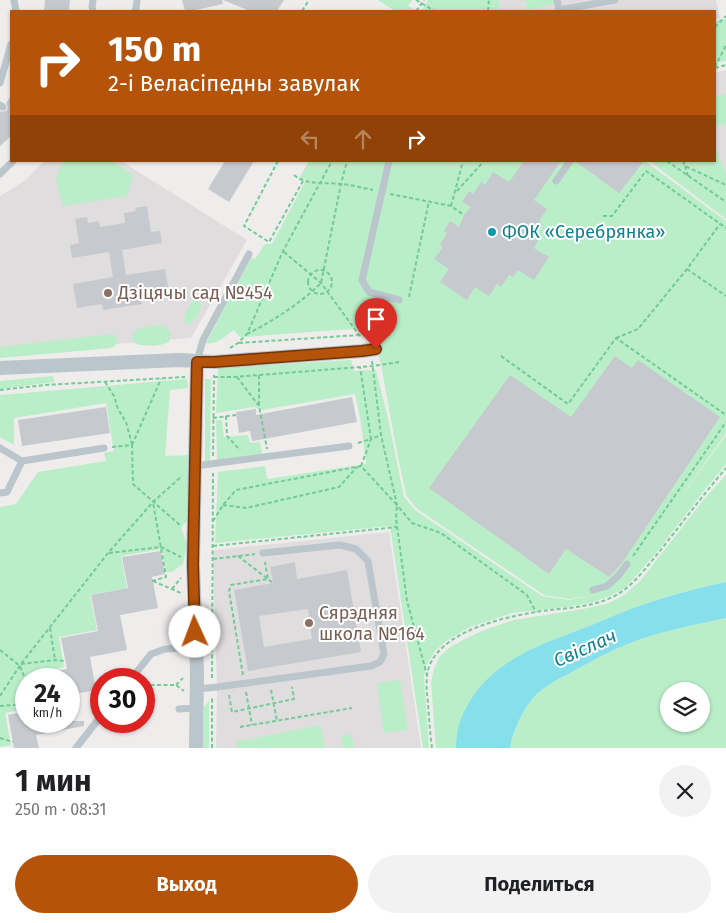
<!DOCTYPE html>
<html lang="ru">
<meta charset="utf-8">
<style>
body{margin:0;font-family:"Fira Sans",sans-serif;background:#f2f2f2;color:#202124;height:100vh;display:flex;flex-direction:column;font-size:19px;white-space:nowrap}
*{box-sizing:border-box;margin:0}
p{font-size:16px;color:#757577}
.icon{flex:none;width:28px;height:28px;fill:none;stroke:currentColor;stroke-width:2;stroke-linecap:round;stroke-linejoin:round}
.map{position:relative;height:748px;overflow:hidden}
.panel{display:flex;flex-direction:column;background:#fff;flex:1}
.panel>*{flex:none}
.banner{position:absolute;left:10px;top:10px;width:706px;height:152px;border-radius:0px;box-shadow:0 1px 4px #0004;background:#b45309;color:#fff;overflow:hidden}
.tools{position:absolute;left:660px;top:682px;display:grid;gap:10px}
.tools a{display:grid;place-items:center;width:50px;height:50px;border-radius:50%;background:#fff;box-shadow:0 1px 4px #0004;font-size:25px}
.speed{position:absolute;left:15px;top:668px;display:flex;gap:10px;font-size:25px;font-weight:700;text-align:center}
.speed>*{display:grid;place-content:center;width:65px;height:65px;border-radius:50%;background:#fff;box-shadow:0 1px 4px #0004;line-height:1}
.speed small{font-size:12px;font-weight:400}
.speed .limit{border:8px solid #d22;background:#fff;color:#111}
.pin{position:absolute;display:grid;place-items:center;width:42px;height:42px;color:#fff;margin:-51px -21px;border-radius:50% 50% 50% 0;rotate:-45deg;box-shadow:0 0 5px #0007}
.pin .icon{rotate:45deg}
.me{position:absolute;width:55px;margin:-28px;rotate:358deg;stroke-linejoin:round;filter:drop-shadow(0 0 4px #0008)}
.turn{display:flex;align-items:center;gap:18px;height:105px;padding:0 15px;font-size:22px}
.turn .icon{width:65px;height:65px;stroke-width:2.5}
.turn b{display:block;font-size:35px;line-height:42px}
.lanes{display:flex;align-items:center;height:48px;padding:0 15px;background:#0003;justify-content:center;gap:25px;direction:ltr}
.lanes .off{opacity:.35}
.round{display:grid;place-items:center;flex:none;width:52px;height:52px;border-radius:26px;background:#f2f2f2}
.overview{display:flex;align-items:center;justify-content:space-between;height:85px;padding:0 15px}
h1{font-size:30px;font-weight:700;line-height:38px}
.button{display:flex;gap:10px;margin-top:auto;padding:10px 15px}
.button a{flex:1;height:58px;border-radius:30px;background:#b45309;color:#fff;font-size:20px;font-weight:700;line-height:58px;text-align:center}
.button a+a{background:#f2f2f2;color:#202124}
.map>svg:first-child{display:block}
.education{fill:#e0ddde}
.green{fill:#b9eec8;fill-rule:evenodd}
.water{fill:#86e0eb}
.building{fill:#c6cacf;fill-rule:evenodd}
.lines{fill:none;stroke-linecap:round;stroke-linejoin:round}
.path{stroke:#72cb96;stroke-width:2;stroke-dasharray:4 2.5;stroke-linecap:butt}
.lane{stroke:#bac5cc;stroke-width:7}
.street{stroke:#bac5cc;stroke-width:14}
.route-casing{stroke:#753606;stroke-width:12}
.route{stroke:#b45309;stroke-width:9}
.culture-dot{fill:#0f9aa8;stroke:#fff;stroke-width:2}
.education-dot{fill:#8d6e63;stroke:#fff;stroke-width:2}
.labels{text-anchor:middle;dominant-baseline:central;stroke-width:4;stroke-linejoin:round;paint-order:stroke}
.culture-label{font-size:18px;fill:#0d838f;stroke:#fff;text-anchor:start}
.education-label{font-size:18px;fill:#785e54;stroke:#fff;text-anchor:start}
.water-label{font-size:19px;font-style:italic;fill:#0e808e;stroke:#fff}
</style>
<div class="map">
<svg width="726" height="748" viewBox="0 0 726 748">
<rect width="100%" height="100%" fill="#efecec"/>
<path class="education" d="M499,0H716L720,18L715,19V11H500Z
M726,70V182L688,164L687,161H715V73Z
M44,161H121L247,240L191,338L0,353V196L26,180Z
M389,532L421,748H216L217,687L213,559L214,550Z"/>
<path class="green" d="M378,0H412L408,6L413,9H423L428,0H499L500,11H395Z
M525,0H553L554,4L527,10Z
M726,19V61L715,63V21Z
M726,94V124L715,126V96Z
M715,148L726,173V219L649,161H687L689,169L688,161H715Z
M63,161H112L133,175L127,196L63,206L56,179Z
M309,161H367L358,199L367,161H645L726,221V433L672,510L726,435V464L707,487L657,552L625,588L610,596L593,602L567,607L512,613L470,627L446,641L435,651L427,664L424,677L429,748H423L390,526L215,543L218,472L265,466L267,479L366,464L361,423L355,394L262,410L254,407L216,413L218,368L351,360L354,371L376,370L388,418L404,497L415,510L542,596L569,600L599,594L569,599L544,595L416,508L406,495L395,442L381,364L370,324L373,308L368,326L351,329L245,337H240L234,330C225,336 217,345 206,343L251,258L255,259L265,244H272L306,180L300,177Z
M199,298C203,312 199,314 190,324L186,323L184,320L187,310L194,299Z
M159,325L166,327L171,334L169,342C158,347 148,346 136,344L132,337L137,329Z
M111,334L116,336L117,339L116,345L112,348L0,358V347Z
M53,376L54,382L0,389V381Z
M187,379L188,388L170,390L165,456L190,455L187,521L181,528L187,544L183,564L172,572H166L162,549L121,556L127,588L90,595L97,630L59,637L64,667L32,674L33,679H26V709L5,713L11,745L0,747V507L16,504L38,472L106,461L104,453L114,451L106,403L14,418V445L0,437V395Z
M205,379H211L210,461H205Z
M216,420H222L224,437L248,435L250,443L260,442L262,454L217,460Z
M726,475V582C703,588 679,592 656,600C633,608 611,617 589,626C544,643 497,659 470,702C461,716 456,731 456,748H436L431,683L434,668L440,656L452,646L467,638L484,630L514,620L583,609L607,604L624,595L641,580L705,498Z
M726,618V748H510C513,730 522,711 534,697C544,686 559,679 572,672C591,661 610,651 630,643C661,631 694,625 726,618ZM669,691H701V724H669Z
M400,680L408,730L384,733L377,683Z
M209,701V748H203L204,707Z
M320,725L325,748H237L236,742Z
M351,734L354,748H344L341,736Z"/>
<path class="water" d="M726,582V618C694,625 661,631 630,643C610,651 591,661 572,672C559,679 544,686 534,697C522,711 513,730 510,748H456C456,733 459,721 466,708C491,660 542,644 589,626C612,617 636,606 660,599C682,592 704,587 726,582Z"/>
<path class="building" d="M45,0H70L69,11H44Z
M182,0H222L223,4L191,11H185Z
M223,0H284L277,11H250Z
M11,96V136L0,146V111L3,112L7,110L8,107L6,103Z
M225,161H254L229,202L208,189Z
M524,161H561L534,200L547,209L539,221L543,224L535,236L539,239L534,248L549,257L534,280L518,270L513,277L509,275L501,287L497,284L489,296L475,287L467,300L440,282L449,269L434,259L443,247L440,244L447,233L444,231L450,221L459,227L464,215L471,207L462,202L469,191L473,194L481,182L485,185L493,172L509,182Z
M575,161H644L619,193Z
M147,206L151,232L160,231L162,243L122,250L126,275L165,269L169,293L141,298L142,304L103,310L102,304L77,308L73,284L113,277L109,252L72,258L70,245L79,243L75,219L87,217L88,223L99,221L100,227L125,223L124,213L136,211L135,208Z
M615,356L632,368L638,360L720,417L624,560L615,571L609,577L566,549L549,574L429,488L510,375L571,417Z
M352,397L357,422L252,441L250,431L239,433L236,412L256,409V415Z
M106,407L110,433L22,446L18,420Z
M161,551L165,574L152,577L158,608L120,615L127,650L90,657L96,690L69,695V679H39V674L67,669L61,638L98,631L91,595L128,588L122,557Z
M295,562L297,579L347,570L361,652L248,671L234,590L273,583L270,567ZM308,609L312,639L264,647L259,616Z
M26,711V721H84V726L36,735L39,748H14L8,715Z"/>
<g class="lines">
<path class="path" d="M416,0L435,11
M302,11L309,0
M416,11L424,0
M488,11L489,0
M715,27L726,16
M715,67L726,45
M715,68L726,65
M278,161L244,226L269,242L303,181
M667,161L726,202
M683,161L685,166L726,185
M685,166L688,176
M294,175C308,186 325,182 341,184C352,185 363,188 373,190
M457,191L484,161
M390,194L451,206L464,215
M451,206L463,161
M603,216H612L646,171L726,228
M284,252L321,283L359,335L363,337
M687,269L726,296
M308 282a12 12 0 1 1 24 0a12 12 0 1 1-24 0Z
M409,297L429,201
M247,334C273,321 301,303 321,283L341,184L347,161
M380,337L392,334
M616,338L638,329L687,269L720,224
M239,343L359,335
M230,348L238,343L247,334L283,251L332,161
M501,356L568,404L616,338L726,415
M372,361L381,435L397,505L412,523L441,533L527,595L536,612
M259,375V406
M214,377H234L373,366L399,362
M237,377L259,406L267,449
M105,382L114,396L118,409L126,422L132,444
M0,390L45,385L185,377
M226,416L227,436L240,450
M213,418L236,415
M358,443L371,439L360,367
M132,445L161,379
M112,447L132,445L133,484L181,526
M213,456L214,375
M361,466L371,439L381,435
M223,505L246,508L339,487L357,467
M213,521L223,505L236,490L361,466L397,505L396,518L407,601L427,675
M213,546L397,527
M109,553L161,547L181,557
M238,556L273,583
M633,556L726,422
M213,559L255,554
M152,581L166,577L153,502
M153,581L181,593
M172,589L181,578
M50,628L55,660
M0,650L20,666L26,681
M21,664L55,660L65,661
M243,675L229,591L231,585L268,579L265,562
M212,678L213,473
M144,685H176L184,691
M176,685L183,678
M271,690L277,721
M246,692L252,725
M229,695L232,712L294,699L292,687
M0,696L21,664L108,553L153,502L182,476
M0,706L26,704
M240,727L352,708
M0,738L13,742
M212,748V698
M432,748C430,733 429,718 428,703C427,694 426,685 427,676C432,630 512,615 549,610C571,608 598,606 618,594C635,584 647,566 660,551C682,523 703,495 726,468"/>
<path class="lane" d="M14,0L16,11
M93,0L92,7L93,11
M557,0L559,10L615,0
M135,11L136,9L137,0
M0,83L11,44
M0,105L3,107
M389,161L362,280L369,292L399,300
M0,174L13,161
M556,181L570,161
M197,361L203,340L249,254
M0,448L22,461L104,448
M195,466L349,446
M0,493L7,492L22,461
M593,590L607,586L619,575L627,564
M131,679L151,654L165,649L196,648
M197,689L217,687L371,666L380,662L384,654L368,561L356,549L340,545L263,553
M179,709L196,708
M76,748L101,716"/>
<path class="street" d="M0,368L179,360L214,362L362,351L376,349
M196,748L197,673L193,564L197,362"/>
</g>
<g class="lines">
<g class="route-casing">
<path id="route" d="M195,632L193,564L197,362H214L362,351L376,349"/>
</g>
<use href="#route" class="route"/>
</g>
<circle class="culture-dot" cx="492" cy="232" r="5"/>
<g class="education-dot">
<circle cx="108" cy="293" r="5"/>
<circle cx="309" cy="623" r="5"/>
</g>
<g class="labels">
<g class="culture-label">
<text x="502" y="232">ФОК «Серебрянка»</text>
</g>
<g class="education-label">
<text x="118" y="293">Дзіцячы сад №454</text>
<text x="319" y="613">Сярэдняя<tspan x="319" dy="21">школа №164</tspan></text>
</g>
<g class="water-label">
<text transform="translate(585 648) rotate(-24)">Свіслач</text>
</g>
</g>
</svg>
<div class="tools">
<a><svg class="icon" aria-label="layers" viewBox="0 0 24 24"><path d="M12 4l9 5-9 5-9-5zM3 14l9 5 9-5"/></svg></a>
</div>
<div class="speed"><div>24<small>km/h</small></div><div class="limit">30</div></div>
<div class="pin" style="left:376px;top:349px;background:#d93025"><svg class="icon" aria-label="arrive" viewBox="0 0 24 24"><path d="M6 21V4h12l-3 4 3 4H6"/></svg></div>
<svg class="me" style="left:195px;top:632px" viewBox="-20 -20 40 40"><circle r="19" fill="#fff"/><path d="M0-13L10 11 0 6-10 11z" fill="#b45309"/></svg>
<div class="banner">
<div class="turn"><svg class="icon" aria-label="right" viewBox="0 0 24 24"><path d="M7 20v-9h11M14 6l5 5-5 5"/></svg><div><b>150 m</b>2-і Веласіпедны завулак</div></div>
<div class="lanes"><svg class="icon off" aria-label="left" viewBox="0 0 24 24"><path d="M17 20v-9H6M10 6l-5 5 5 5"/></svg><svg class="icon off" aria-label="ahead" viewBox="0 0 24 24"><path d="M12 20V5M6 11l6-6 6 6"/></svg><svg class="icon" aria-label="right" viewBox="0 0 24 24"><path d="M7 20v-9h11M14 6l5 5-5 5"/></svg></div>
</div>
</div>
<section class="panel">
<div class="overview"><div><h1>1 мин</h1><p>250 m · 08:31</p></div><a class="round"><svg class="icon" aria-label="close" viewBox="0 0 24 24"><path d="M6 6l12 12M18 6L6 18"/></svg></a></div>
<div class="button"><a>Выход</a><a>Поделиться</a></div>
</section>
